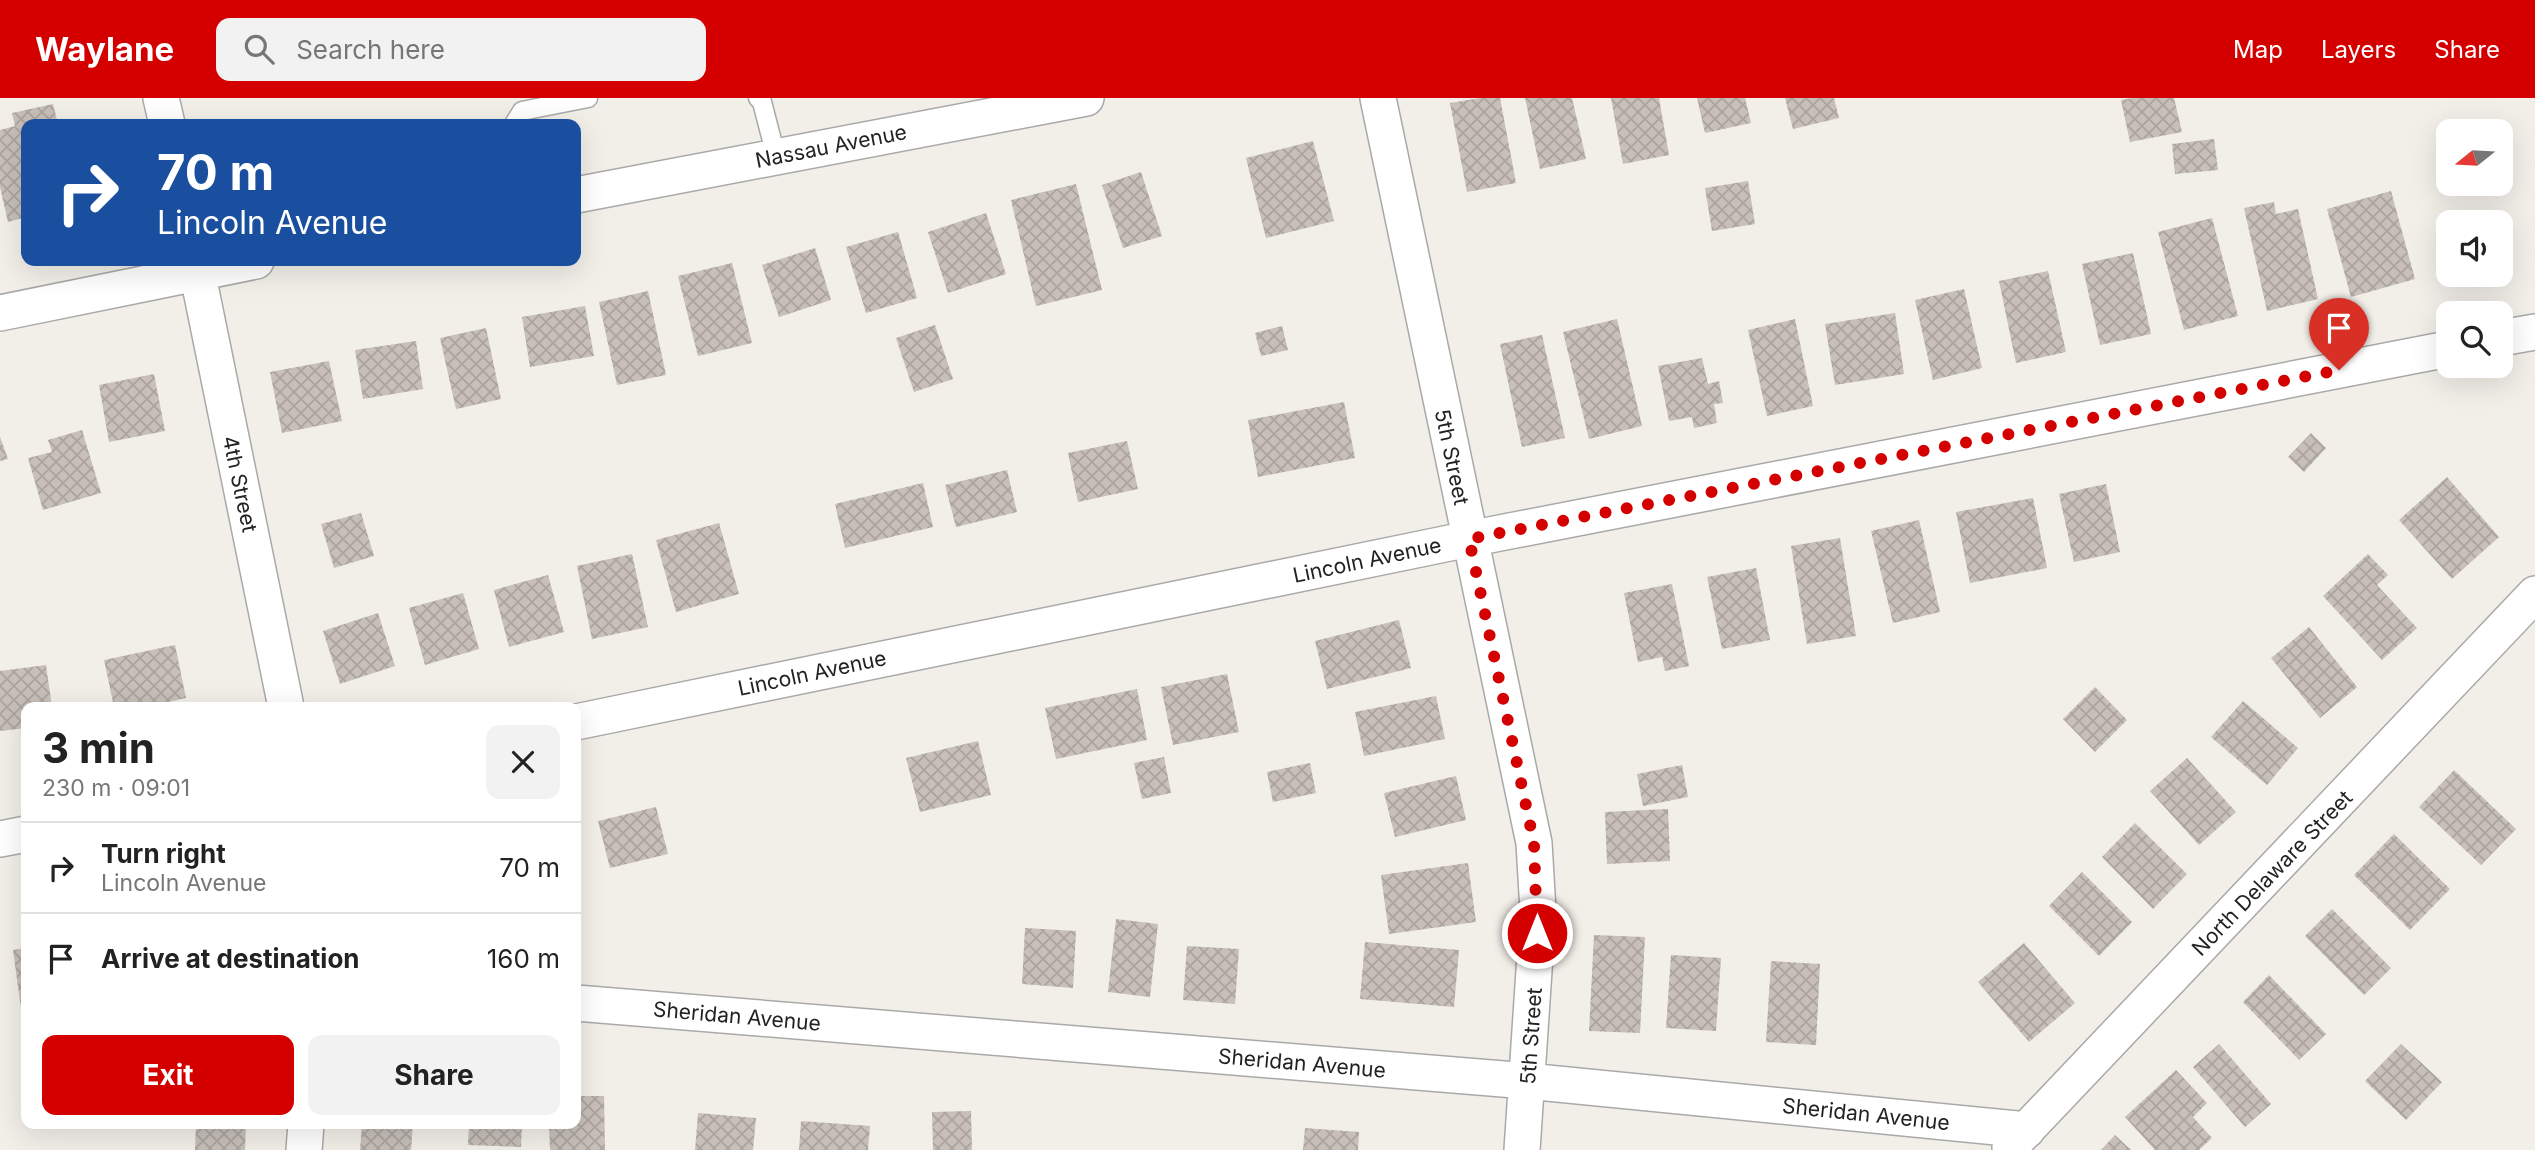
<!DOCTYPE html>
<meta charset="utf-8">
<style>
body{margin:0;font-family:Inter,sans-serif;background:#f2f2f2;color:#222;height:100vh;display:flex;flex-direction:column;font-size:26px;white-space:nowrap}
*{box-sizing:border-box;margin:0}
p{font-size:23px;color:#767676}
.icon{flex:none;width:38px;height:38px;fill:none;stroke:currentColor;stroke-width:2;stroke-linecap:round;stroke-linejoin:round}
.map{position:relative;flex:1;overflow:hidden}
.drawer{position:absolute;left:21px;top:604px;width:560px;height:427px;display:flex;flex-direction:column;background:#fff;border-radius:14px;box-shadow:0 7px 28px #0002}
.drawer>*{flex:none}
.top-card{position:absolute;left:21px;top:21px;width:560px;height:147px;border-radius:14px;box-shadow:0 7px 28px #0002;background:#1a4fa0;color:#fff;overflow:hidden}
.needle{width:46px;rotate:252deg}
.fabs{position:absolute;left:2436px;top:21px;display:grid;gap:14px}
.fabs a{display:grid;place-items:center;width:77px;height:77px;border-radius:14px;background:#fff;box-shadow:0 7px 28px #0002;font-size:35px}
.pin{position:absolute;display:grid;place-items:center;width:60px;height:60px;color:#fff;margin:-72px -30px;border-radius:50% 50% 50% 0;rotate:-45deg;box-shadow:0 0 7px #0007}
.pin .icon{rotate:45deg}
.me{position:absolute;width:77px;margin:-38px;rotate:0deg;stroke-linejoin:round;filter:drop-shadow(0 0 5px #0008)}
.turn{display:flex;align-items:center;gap:24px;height:147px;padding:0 21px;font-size:32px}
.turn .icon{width:91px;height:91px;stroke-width:2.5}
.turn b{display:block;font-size:49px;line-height:60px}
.round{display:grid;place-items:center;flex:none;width:74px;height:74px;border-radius:14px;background:#f2f2f2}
.head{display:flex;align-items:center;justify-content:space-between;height:119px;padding:0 21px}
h1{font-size:42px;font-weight:700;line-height:52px}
.primary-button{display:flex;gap:14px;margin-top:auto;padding:14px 21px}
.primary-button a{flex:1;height:80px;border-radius:14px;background:#d40000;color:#fff;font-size:28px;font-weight:700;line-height:80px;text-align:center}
.primary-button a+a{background:#f2f2f2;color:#222}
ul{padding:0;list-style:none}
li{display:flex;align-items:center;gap:21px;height:91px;padding:0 21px;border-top:2px solid #e0e0e0}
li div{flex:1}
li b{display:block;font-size:26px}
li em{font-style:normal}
header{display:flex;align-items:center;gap:42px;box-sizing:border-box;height:98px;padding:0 35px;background:#d40000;color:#fff}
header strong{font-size:33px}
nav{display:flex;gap:38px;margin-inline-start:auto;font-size:24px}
.search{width:490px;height:63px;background:#f2f2f2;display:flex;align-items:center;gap:18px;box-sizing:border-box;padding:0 24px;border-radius:14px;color:#767676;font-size:26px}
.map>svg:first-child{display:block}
.building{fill:url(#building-cross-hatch)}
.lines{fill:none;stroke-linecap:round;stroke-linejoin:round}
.lane-casing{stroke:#a9a9a9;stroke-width:21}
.street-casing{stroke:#a9a9a9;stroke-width:38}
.lane{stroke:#fff;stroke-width:18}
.street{stroke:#fff;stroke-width:35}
.route{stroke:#d40000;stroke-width:12;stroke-dasharray:0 21.6}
.labels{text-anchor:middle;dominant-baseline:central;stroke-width:7;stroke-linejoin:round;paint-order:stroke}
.street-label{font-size:21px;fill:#222;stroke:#fff}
</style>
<header>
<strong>Waylane</strong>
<div class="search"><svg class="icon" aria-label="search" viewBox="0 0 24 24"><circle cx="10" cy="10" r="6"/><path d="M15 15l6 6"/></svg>Search here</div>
<nav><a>Map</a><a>Layers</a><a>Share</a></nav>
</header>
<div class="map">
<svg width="2535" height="1052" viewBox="0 0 2535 1052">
<defs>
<pattern id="building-cross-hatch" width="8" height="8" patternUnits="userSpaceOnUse" patternTransform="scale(1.75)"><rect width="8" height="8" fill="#c7bfb8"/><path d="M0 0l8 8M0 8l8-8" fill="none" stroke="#aba49e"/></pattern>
</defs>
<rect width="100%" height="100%" fill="#f2efe9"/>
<path class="building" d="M1480,0H1500L1516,85L1467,94L1450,5Z
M1525,0H1572L1586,61L1540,71Z
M1611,0H1659L1669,57L1623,66Z
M1697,0H1745L1751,25L1705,35Z
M1785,0H1834L1839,20L1793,31Z
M2133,0H2174L2182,34L2130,44L2121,2Z
M53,6L58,26H26V119L8,124L0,89V32L15,28L12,15Z
M2214,41L2218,72L2175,76L2172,46Z
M1313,43L1334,123L1266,140L1246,60Z
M1141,74L1162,138L1123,150L1102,87Z
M1748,83L1755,126L1712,133L1705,90Z
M1076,86L1102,192L1036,208L1011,102Z
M2391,93L2415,181L2351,199L2327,111Z
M2274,104L2276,116L2298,111L2318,201L2267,213L2244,110Z
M986,115L1006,176L948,195L928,134Z
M2212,120L2238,218L2184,232L2158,134Z
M898,134L917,200L866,215L846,149Z
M815,150L831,202L779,219L762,167Z
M2133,155L2151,236L2100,247L2082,166Z
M732,165L752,245L698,258L678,178Z
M2048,173L2066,254L2016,265L1999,183Z
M1964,191L1982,270L1933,282L1915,202Z
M648,193L666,277L617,287L599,204Z
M585,208L594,258L530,269L522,219Z
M1895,215L1904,276L1835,287L1825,226Z
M1617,221L1642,328L1589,341L1563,234Z
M1795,221L1813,308L1767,318L1748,232Z
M935,227L953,281L914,294L896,240Z
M1282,228L1288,252L1261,258L1255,235Z
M486,230L501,301L456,311L440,240Z
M1542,237L1565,340L1522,349L1500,246Z
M416,243L423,291L363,301L355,252Z
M1702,260L1708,286L1719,283L1723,305L1714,306L1717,325L1694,330L1692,319L1669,323L1658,268Z
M329,263L342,323L282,335L270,274Z
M154,276L165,333L109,344L99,287Z
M1344,304L1355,360L1258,379L1248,322Z
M82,332L101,395L43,412L28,360L52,354L48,342Z
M2311,335L2326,350L2304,374L2288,359Z
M0,339L8,361L0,363Z
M1127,343L1138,391L1078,404L1068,355Z
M1007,372L1017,414L956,429L945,387Z
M2447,379L2499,439L2452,481L2399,422Z
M923,385L933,429L845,450L835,406Z
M2106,386L2120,454L2074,464L2059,396Z
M2033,400L2047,470L1970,485L1956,414Z
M361,415L374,458L334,470L321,426Z
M1919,422L1940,514L1893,525L1871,433Z
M719,425L739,496L676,514L656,442Z
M1840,440L1856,538L1807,546L1791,448Z
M632,456L648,529L592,541L577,468Z
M2368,456L2388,477L2377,487L2417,530L2382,562L2323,498Z
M1756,470L1770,542L1722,551L1707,479Z
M548,477L564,534L509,549L494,492Z
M1672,486L1689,568L1665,573L1662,559L1638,564L1624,495Z
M463,495L479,551L425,567L409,510Z
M378,515L395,568L340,586L323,533Z
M1399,522L1411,570L1327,591L1315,543Z
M2309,529L2357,589L2320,620L2271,560Z
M175,547L186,600L146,609H114L104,562Z
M46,567L52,609H26V630L0,633V573Z
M1227,576L1239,634L1173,647L1161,589Z
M2095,589L2127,622L2095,654L2063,621Z
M1137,591L1147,642L1056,661L1045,610Z
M1436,598L1445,641L1364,658L1355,614Z
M2243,603L2298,650L2267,687L2211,639Z
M978,643L991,697L920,714L906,660Z
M1164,659L1171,695L1142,701L1134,665Z
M2187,660L2236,714L2199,747L2150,693Z
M1310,665L1316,695L1273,704L1267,674Z
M1682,667L1688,699L1643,708L1637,676Z
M2454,672L2516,731L2481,767L2419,709Z
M1456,678L1466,722L1395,739L1384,695Z
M656,709L668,756L610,770L598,723Z
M1668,711L1670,763L1607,766L1605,714Z
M2135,725L2187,776L2153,811L2102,759Z
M2394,736L2450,791L2410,832L2354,777Z
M1468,765L1476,824L1389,836L1381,777Z
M2082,774L2132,824L2099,858L2049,808Z
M2332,811L2391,870L2364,897L2305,838Z
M1116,821L1158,826L1150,899L1108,894Z
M1025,830L1076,833L1073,890L1022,886Z
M1594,837L1645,839L1640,935L1589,933Z
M1365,844L1459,852L1454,909L1360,901Z
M2024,845L2075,905L2029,944L1978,884Z
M1187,848L1239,851L1235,906L1183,902Z
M26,850V938L25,939L13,852Z
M1671,857L1721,860L1716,933L1666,930Z
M1771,863L1820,866L1816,947L1766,944Z
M2269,877L2326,936L2299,962L2243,904Z
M2219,946L2271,1006L2245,1029L2193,969Z
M2401,946L2442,984L2406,1022L2365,983Z
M2176,972L2207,1005L2193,1019L2212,1040L2199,1052H2155L2125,1019Z
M576,998H604L605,1052H550L549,1026H576Z
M971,1013L972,1052H933L932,1014Z
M698,1015L756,1020L753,1052H695Z
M801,1023L870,1028L868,1052H799Z
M196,1026H246L245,1052H195Z
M362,1026H413L411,1052H360Z
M469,1026H522L521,1049L468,1047Z
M1305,1030L1359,1034L1358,1052H1303Z
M2115,1037L2131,1052H2101Z"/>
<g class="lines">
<g class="lane-casing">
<path id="lane" d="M758,0L762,4L776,58
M514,26L522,13L588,0"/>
</g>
<g class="street-casing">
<path id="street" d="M161,0L167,26
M1378,0L1534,745L1538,813L1522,1052
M576,97L1086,0
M195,163L286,609
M0,215L256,163
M2501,240L2535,234
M576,624L1469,441L2448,251
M0,741L26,736
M576,905L1527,983L2027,1032
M2010,1049L2535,496
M304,1052L306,1026"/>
</g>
<use href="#lane" class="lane"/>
<use href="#street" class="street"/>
</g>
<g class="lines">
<path class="route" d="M1537,835L1534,745L1469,441L2339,272"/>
</g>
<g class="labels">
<g class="street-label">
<text transform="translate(831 48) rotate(-11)">Nassau Avenue</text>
<text transform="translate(1452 359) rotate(78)">5th Street</text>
<text transform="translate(240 386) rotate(78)">4th Street</text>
<text transform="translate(1367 462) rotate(-12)">Lincoln Avenue</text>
<text transform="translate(812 575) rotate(-12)">Lincoln Avenue</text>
<text transform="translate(2272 775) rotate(-46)">North Delaware Street</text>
<text transform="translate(737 918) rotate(5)">Sheridan Avenue</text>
<text transform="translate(1531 938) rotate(-86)">5th Street</text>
<text transform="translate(1302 965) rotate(5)">Sheridan Avenue</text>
<text transform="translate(1866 1016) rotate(6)">Sheridan Avenue</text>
</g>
</g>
</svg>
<div class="fabs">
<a><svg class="needle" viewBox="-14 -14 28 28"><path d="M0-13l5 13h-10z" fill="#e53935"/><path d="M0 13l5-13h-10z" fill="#767676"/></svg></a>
<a><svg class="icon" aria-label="sound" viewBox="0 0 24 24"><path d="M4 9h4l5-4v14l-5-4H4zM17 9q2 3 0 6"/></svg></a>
<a><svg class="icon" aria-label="search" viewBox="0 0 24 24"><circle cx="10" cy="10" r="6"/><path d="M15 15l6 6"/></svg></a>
</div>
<div class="pin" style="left:2339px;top:272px;background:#d93025"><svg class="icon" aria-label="arrive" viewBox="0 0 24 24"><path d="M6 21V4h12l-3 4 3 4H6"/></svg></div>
<svg class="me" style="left:1537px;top:835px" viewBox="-20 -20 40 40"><circle r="17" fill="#d40000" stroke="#fff" stroke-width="3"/><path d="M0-11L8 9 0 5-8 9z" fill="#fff"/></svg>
<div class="top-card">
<div class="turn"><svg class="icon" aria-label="right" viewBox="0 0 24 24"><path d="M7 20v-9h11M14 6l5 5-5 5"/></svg><div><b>70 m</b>Lincoln Avenue</div></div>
</div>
<section class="drawer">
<div class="head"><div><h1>3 min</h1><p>230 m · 09:01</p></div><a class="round"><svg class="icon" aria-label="close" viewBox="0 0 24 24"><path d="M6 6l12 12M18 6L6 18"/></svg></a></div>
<ul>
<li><svg class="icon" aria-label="right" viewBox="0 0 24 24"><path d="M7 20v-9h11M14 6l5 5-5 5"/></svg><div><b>Turn right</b><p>Lincoln Avenue</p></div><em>70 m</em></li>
<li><svg class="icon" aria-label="arrive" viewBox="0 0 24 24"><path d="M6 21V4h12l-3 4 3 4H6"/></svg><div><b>Arrive at destination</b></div><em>160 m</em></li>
</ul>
<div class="primary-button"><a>Exit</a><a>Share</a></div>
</section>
</div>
